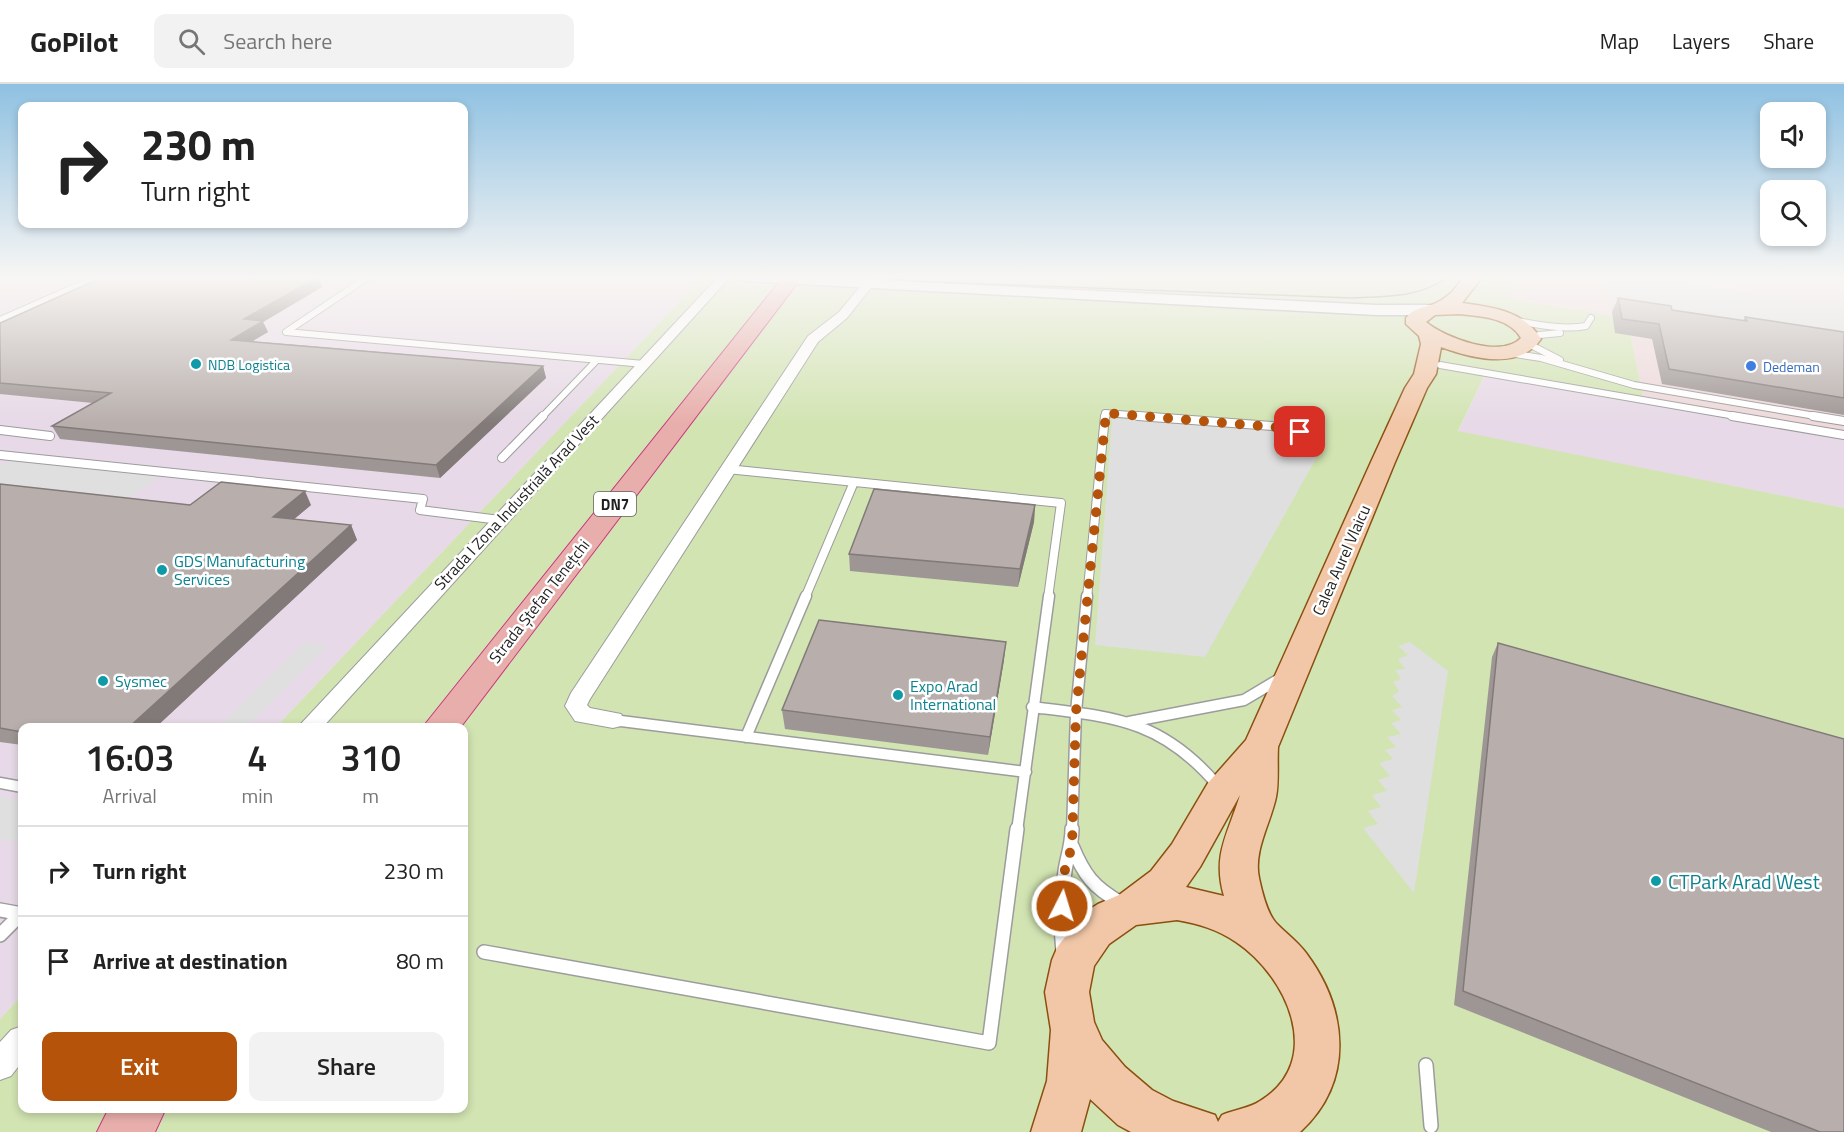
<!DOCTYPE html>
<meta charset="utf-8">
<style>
body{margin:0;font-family:"Titillium Web",sans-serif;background:#f2f2f2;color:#222;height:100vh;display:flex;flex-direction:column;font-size:22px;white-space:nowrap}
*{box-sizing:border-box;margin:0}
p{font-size:20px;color:#767676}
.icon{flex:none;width:33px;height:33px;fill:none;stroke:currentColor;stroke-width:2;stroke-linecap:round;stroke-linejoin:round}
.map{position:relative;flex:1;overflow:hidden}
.side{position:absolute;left:18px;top:639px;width:450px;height:390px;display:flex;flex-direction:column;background:#fff;border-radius:12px;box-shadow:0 3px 9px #0003}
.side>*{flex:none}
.guide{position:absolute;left:18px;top:18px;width:450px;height:126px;border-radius:12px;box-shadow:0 3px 9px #0003;background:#fff;color:#222;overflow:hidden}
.controls{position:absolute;left:1760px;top:18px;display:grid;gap:12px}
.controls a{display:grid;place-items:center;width:66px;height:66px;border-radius:12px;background:#fff;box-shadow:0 3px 9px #0003;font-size:30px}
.pin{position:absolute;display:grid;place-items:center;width:51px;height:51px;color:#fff;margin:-26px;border-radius:12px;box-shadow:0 3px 9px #0006}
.me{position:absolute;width:66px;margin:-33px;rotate:5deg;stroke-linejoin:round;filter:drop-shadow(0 0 4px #0008)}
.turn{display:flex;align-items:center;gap:21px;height:126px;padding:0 24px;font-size:27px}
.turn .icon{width:78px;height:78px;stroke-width:2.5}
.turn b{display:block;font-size:42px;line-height:51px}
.eta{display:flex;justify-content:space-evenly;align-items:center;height:102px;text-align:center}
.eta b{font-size:36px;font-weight:600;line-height:42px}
.button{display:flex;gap:12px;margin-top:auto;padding:12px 24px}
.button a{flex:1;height:69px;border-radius:12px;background:#b45309;color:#fff;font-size:24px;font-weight:600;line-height:69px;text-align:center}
.button a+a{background:#f2f2f2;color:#222}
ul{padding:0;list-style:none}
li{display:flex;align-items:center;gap:18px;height:90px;padding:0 24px;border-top:2px solid #e0e0e0}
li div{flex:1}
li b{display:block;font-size:22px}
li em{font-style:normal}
header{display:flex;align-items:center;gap:36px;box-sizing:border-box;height:84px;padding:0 30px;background:#fff;border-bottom:2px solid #e0e0e0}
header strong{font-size:28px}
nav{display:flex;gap:33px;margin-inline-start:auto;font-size:21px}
.search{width:420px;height:54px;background:#f2f2f2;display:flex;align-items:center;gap:15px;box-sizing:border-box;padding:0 21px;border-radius:12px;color:#767676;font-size:22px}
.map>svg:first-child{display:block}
.commercial{fill:#eed8da}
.industrial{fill:#e7d9e7}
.grass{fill:#d2e4b2}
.parking{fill:#dfdfdf}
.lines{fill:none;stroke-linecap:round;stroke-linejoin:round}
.service-far3-casing{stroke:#9c9c9c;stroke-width:8}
.service-far2-casing{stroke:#9c9c9c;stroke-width:10}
.service-far1-casing{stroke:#9c9c9c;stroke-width:13}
.service-casing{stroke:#9c9c9c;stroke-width:16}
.minor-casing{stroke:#9c9c9c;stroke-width:2}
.tertiary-casing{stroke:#9c9c9c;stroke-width:3}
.primary-casing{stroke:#8b4f10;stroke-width:3}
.trunk-casing{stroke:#c9377f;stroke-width:2}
.service-far3{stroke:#fff;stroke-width:6}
.service-far2{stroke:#fff;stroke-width:8}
.service-far1{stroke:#fff;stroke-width:10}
.service{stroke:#fff;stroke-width:13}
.minor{fill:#fff;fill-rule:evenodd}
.tertiary{fill:#fff;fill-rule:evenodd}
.primary{fill:#f2c7a8;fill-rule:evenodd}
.trunk{fill:#e8aeab;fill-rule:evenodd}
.tram{stroke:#6d6d6d;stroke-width:1.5}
.wall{fill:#9e9694}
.shaded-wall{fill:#817a78}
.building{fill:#b8afac;stroke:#817a78;stroke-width:1.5}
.route{stroke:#b45309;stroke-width:10;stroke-dasharray:0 18}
.culture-dot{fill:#0f9aa8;stroke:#fff;stroke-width:2}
.shop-dot{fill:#3f7fe0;stroke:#fff;stroke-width:2}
.labels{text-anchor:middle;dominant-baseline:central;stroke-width:5;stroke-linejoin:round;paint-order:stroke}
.far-culture-label{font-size:14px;fill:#0d838f;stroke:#fff;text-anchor:start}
.far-shop-label{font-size:14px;fill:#366cbe;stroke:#fff;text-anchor:start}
.shield{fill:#fff;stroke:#626262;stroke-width:1.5}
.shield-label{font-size:15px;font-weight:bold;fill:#1f1f1f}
.street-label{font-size:16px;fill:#1f1f1f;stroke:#fff}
.culture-label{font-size:16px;fill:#0d838f;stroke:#fff;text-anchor:start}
.near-culture-label{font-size:20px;fill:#0d838f;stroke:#fff;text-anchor:start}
</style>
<header>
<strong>GoPilot</strong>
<div class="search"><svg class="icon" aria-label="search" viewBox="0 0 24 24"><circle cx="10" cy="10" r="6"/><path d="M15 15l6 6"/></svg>Search here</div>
<nav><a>Map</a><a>Layers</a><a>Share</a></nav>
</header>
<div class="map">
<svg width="1844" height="1048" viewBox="0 0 1844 1048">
<rect width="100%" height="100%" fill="#efebe6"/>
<path class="commercial" d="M1517,193H1665L1844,219V349L1643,313L1627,234L1509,215Z"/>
<path class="industrial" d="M0,193H703L276,643L22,644V911L0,935Z
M1665,193H1844V219Z
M1487,286L1844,349V424L1458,348Z"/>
<path class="grass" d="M703,193H1517L1510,215L1627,234L1643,313L1487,286L1458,347L1844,424V1048H0V935L22,911V1024H464V644L276,643Z"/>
<path class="parking" d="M1600,193H1636L1844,222V257L1610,223L1606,196Z
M1112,334L1278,347L1311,360L1319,369L1205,573L1095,561Z
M17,372L166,389L118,421L0,407V382Z
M305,558L328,561L246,643H218Z
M1410,558L1448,587L1414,809L1363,744L1378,740L1368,727L1381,723L1372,711L1387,707L1378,696L1390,692L1379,679L1393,675L1385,666L1396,663L1387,653L1401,650L1391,639L1401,636L1392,626L1402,623L1392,612L1399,607L1393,598L1401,595L1395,586L1405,585L1398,575L1408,571L1398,562Z
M0,713L22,716V759L0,755Z"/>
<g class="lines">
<g class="service-far3-casing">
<path id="service-far3" d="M368,193L286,248L644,280
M0,236L98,193
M1517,237C1540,241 1563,246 1586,242L1591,234
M1531,255L1539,251L1560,249
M1529,260L1560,276
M1509,269L1541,274L1634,301L1821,333
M1440,281L1741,333
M542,333L597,276
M1105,333V329L1158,333"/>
</g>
<g class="service-far2-casing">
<path id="service-far2" d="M1138,332L1284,343L1311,353L1316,358
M1732,332L1844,351
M1813,332L1844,337
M0,346L50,352
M0,371L423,415L420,426L500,436
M502,374L543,332
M727,385L1061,419L1048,514
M805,514L854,398
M1087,514L1105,332"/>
</g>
<g class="service-far1-casing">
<path id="service-far1" d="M1032,623C1114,633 1162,635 1219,703
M613,636L1026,688
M1129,638L1244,616L1281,594
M746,653L806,512
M0,699L22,703
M1017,747L1049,512
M1072,747L1076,628L1087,512"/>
</g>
<g class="service-casing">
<path id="service" d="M1072,762C1084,791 1093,803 1121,819
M0,826L22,830
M0,851L21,830
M484,868L989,959L1017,745
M1063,868C1060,841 1061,814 1065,787C1067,773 1072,761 1072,745
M1426,981L1431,1042"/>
</g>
<g class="minor-casing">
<path id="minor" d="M718,193H730L322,644H297Z
M867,197L873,201L847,234L818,258L590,615L587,621L590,624L621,630L624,636L621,642L613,644L575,637L565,622L571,609L808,252L839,228L863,199Z
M22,942V978L11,992L0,996V958L11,946Z"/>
</g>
<g class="tertiary-casing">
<path id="tertiary" d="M738,193H819L1376,221H1431L1439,226L1431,231H1376L745,197Z"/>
</g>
<g class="primary-casing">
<path id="primary" d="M1464,193H1482L1462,219C1493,223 1524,227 1541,255C1519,287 1471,274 1441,263L1436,290L1427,304L1395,378L1278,663C1277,679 1279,698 1276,713C1271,738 1253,767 1259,794C1262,808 1267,830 1277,840C1287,850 1298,858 1306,869C1348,925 1355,998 1300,1048H1131L1118,1041L1090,1015L1081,1048H1031L1047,997L1051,946L1045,908L1052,876L1058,862L1085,828L1098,820L1119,811L1151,787L1172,760L1208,699L1246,656L1371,378L1405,304L1414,290L1421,260L1419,252L1406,240V234C1414,223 1425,224 1436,219C1449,213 1456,204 1464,193ZM1458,230C1479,232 1509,233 1521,254C1501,275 1445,254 1426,238L1435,231ZM1240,711C1228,750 1212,771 1224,812L1186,803L1200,783ZM1177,836C1199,840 1217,845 1236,858C1287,892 1326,977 1260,1017C1250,1024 1233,1026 1222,1031L1218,1038L1215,1031L1173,1017L1152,1006L1125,983L1102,956L1094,938L1089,908L1094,882L1109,860L1136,841Z"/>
</g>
<g class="trunk-casing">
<path id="trunk" d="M783,193H802L460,644H422Z
M109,1024H166L155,1048H97Z"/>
</g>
<use href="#service-far3" class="service-far3"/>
<use href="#service-far2" class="service-far2"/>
<use href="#service-far1" class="service-far1"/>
<use href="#service" class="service"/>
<use href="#minor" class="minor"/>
<use href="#tertiary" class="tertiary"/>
<use href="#primary" class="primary"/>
<use href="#trunk" class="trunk"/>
<path class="tram" d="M882,193L910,197L1352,214C1387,212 1419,214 1448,193"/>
</g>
<path class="wall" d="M318,193L322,203L263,238L268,248L252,257L543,282L546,294L440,394L60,355L52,342L93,319L0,310V239Z
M1618,214L1672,226L1743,237L1745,233L1844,248V331L1662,300L1652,255L1615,249L1612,228Z
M0,400L190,421H311L294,435L351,441L357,456L155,644H22V661L0,658Z
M1035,421L1034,438L1018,503L850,487L849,470Z
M1498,559L1844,1048H1771L1454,921L1492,573Z
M1004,576L988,671L785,645L782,626Z"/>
<path class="shaded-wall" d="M318,193L322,203L263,238L268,248L236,267L231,256L244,235Z
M543,282L546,294L440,394L436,381Z
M305,407L311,421L280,447L273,433Z
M1035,421L1034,438L1018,503L1020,485Z
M351,441L357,456L155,644H128Z
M1006,558L1004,576L988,671L990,653Z"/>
<path class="building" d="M103,193H318L244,235L263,237L231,256L543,282L436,381L52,342L111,309L0,299V239Z
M1618,214L1671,222L1672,226L1747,237L1745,233L1844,248V314L1669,285L1659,240L1622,235Z
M221,398L305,407L273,433L351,441L128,644H22V648L0,644V400L190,421Z
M874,405L1035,421L1020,485L849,470Z
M819,536L1006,558L990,653L782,626Z
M1498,559L1844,655V1048H1820L1463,907Z"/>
<linearGradient id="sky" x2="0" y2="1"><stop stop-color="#8fc1e2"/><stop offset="0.57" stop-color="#f8f6f4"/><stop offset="1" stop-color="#f8f6f4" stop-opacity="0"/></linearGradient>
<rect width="1844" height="340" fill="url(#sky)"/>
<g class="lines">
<path class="route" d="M1062,822L1065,785L1072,762L1076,628L1106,329L1284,344L1300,348"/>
</g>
<g class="culture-dot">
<circle cx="196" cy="280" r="6"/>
<circle cx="162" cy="486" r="6"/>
<circle cx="103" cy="597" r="6"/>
<circle cx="898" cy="611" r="6"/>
<circle cx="1656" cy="797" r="6"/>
</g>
<circle class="shop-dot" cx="1751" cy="282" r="6"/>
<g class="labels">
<g class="far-culture-label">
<text x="208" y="280">NDB Logistica</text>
</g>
<g class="far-shop-label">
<text x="1763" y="282">Dedeman</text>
</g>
<rect class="shield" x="594" y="408" width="42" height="24" rx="4.5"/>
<g class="shield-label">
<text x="615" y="420">DN7</text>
</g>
<g class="street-label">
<text transform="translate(516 418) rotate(-47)">Strada I Zona Industrială Arad Vest</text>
<text transform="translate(1341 476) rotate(-66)">Calea Aurel Vlaicu</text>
<text transform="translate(539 517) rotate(-52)">Strada Ștefan Tenețchi</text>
</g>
<g class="culture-label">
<text x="174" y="477">GDS Manufacturing<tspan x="174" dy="18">Services</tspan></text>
<text x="115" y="597">Sysmec</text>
<text x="910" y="602">Expo Arad<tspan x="910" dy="18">International</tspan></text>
</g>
<g class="near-culture-label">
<text x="1668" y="797">CTPark Arad West</text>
</g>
</g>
</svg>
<div class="controls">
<a><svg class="icon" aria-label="sound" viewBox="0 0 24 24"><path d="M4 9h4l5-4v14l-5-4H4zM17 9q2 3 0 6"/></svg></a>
<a><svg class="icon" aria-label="search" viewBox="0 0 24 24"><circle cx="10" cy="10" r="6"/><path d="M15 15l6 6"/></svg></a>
</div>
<div class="pin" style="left:1300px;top:348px;background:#d93025"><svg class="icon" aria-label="arrive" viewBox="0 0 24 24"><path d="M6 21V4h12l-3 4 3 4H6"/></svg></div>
<svg class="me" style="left:1062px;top:822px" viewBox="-20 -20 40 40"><circle r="17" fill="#b45309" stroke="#fff" stroke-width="3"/><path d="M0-11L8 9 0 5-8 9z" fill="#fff"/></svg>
<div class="guide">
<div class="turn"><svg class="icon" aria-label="right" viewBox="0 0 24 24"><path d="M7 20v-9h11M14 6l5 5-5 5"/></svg><div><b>230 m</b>Turn right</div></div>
</div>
<section class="side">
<div class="eta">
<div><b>16:03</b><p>Arrival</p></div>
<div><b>4</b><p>min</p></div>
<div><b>310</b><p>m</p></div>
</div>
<ul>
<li><svg class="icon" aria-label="right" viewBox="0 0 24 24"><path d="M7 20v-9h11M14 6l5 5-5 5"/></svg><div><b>Turn right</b></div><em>230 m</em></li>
<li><svg class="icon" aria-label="arrive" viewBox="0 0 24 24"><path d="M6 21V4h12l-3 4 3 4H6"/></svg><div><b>Arrive at destination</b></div><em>80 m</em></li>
</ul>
<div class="button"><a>Exit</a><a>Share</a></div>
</section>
</div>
